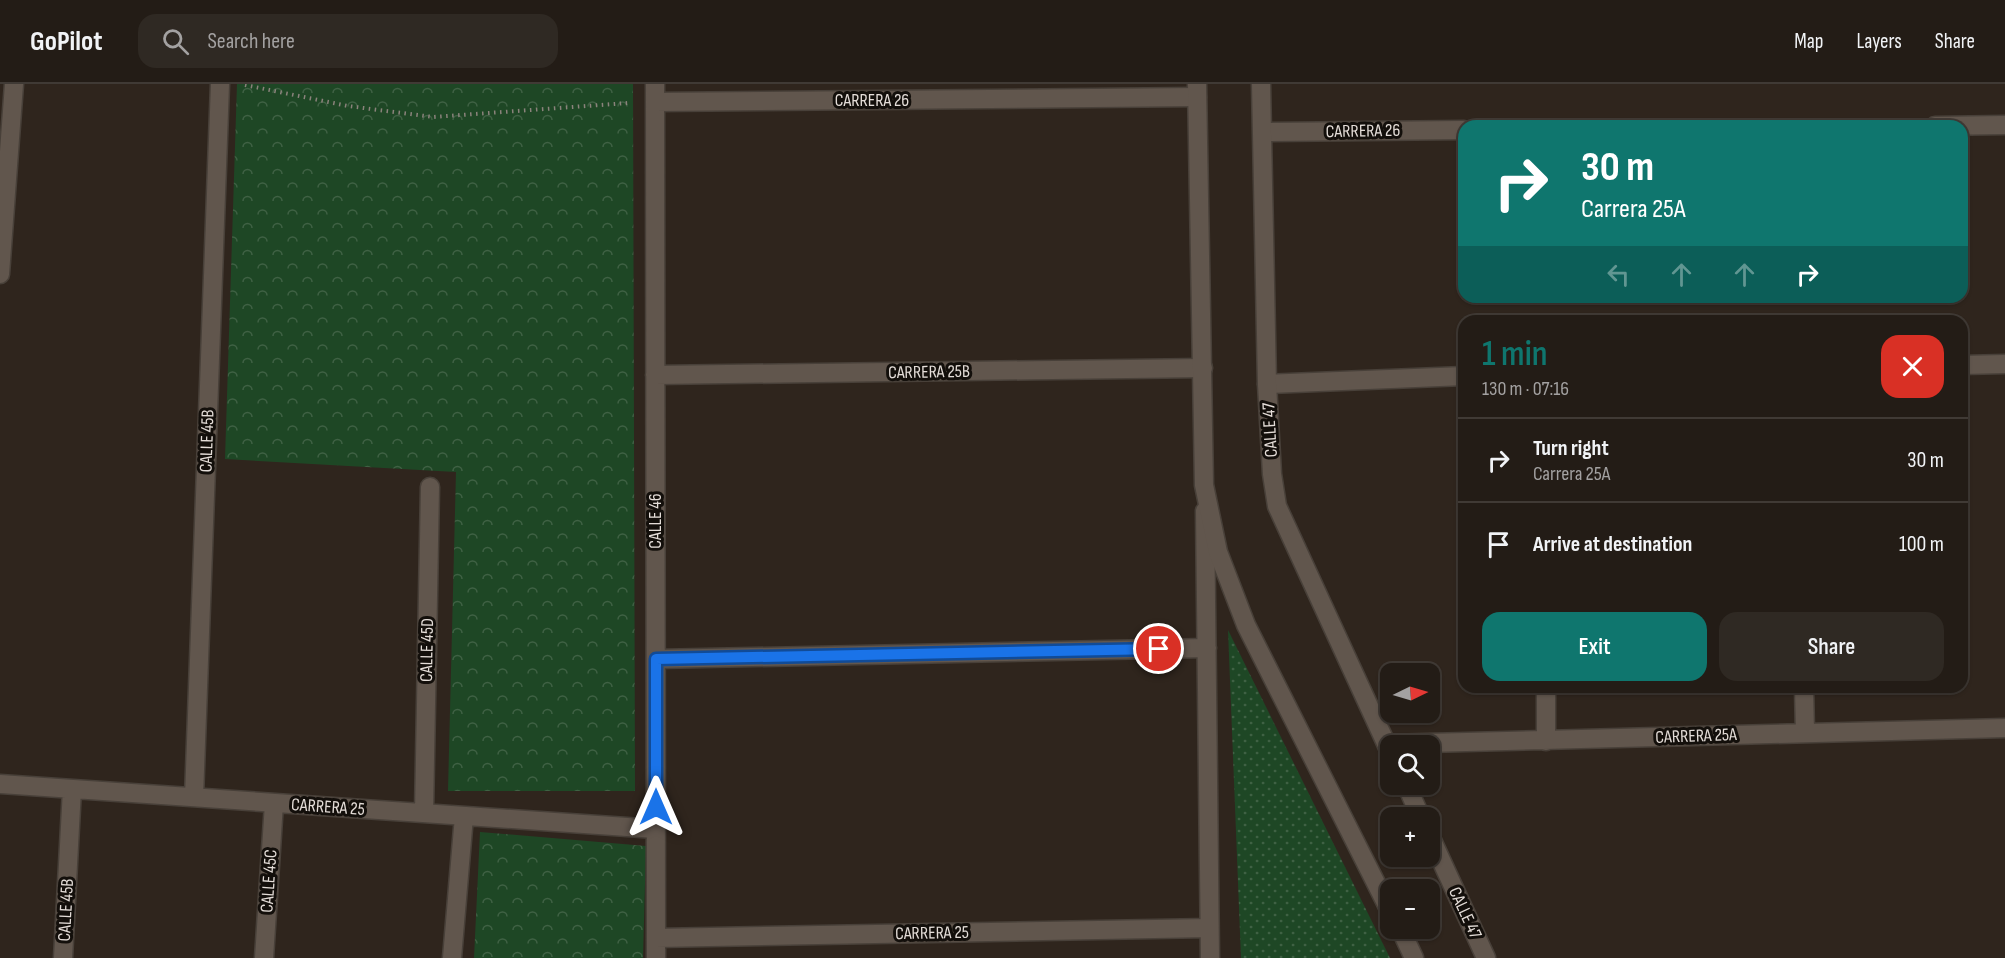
<!DOCTYPE html>
<meta charset="utf-8">
<style>
body{margin:0;font-family:"Sofia Sans Condensed",sans-serif;background:#2f2923;color:#f1f3f6;height:100vh;display:flex;flex-direction:column;font-size:22px;white-space:nowrap}
*{box-sizing:border-box;margin:0}
p{font-size:20px;color:#a3a1a1}
.icon{flex:none;width:33px;height:33px;fill:none;stroke:currentColor;stroke-width:2;stroke-linecap:round;stroke-linejoin:round}
.map{position:relative;flex:1;overflow:hidden}
.drawer{position:absolute;left:1458px;top:231px;width:510px;height:378px;display:flex;flex-direction:column;background:#231c16;border-radius:18px;box-shadow:0 2px 4px #0004,0 0 0 2px #403a35}
.drawer>*{flex:none}
.guide{position:absolute;left:1458px;top:36px;width:510px;height:183px;border-radius:18px;box-shadow:0 2px 4px #0004,0 0 0 2px #403a35;background:#0f766e;color:#fff;overflow:hidden}
.needle{width:39px;rotate:85deg}
.fabs{position:absolute;left:1380px;top:579px;display:grid;gap:12px}
.fabs a{display:grid;place-items:center;width:60px;height:60px;border-radius:12px;background:#231c16;box-shadow:0 2px 4px #0004,0 0 0 2px #403a35;font-size:30px}
.pin{position:absolute;display:grid;place-items:center;width:51px;height:51px;color:#fff;margin:-26px;border:3px solid #fff;border-radius:50%;box-shadow:0 2px 6px #0007}
.me{position:absolute;width:66px;margin:-33px;rotate:0deg;stroke-linejoin:round;filter:drop-shadow(0 0 4px #0008)}
.turn{display:flex;align-items:center;gap:21px;height:126px;padding:0 24px;font-size:27px}
.turn .icon{width:78px;height:78px;stroke-width:2.5}
.turn b{display:block;font-size:42px;line-height:51px}
.lanes{display:flex;align-items:center;height:57px;padding:0 24px;background:#0003;justify-content:center;gap:30px;direction:ltr}
.lanes .off{opacity:.35}
.round{display:grid;place-items:center;flex:none;width:63px;height:63px;border-radius:18px;background:#2f2923}
.head{display:flex;align-items:center;justify-content:space-between;height:102px;padding:0 24px}
h1{font-size:36px;font-weight:600;line-height:45px;color:#0f766e}
.action{display:flex;gap:12px;margin-top:auto;padding:12px 24px}
.action a{flex:1;height:69px;border-radius:18px;background:#0f766e;color:#fff;font-size:24px;font-weight:600;line-height:69px;text-align:center}
.action a+a{background:#2f2923;color:#f1f3f6}
ul{padding:0;list-style:none}
li{display:flex;align-items:center;gap:18px;height:84px;padding:0 24px;border-top:2px solid #403a35}
li div{flex:1}
li b{display:block;font-size:22px}
li em{font-style:normal}
header{display:flex;align-items:center;gap:36px;box-sizing:border-box;height:84px;padding:0 30px;background:#231c16;border-bottom:2px solid #403a35}
header strong{font-size:28px}
nav{display:flex;gap:33px;margin-inline-start:auto;font-size:21px}
.search{width:420px;height:54px;background:#2f2923;display:flex;align-items:center;gap:15px;box-sizing:border-box;padding:0 21px;border-radius:18px;color:#a3a1a1;font-size:22px}
.map>svg:first-child{display:block}
.grass{fill:url(#grass-dots)}
.forest{fill:url(#forest-crowns)}
.lines{fill:none;stroke-linecap:round;stroke-linejoin:round}
.street-casing{stroke:#484039;stroke-width:21}
.secondary-casing{stroke:#484039;stroke-width:21}
.path{stroke:#8b837c;stroke-width:4;stroke-dasharray:1.5 4.5;stroke-linecap:butt}
.street{stroke:#61564d;stroke-width:18}
.secondary{stroke:#61564d;stroke-width:18}
.route-casing{stroke:#114b97;stroke-width:15}
.route{stroke:#1a73e8;stroke-width:10}
.labels{text-anchor:middle;dominant-baseline:central;stroke-width:6;stroke-linejoin:round;paint-order:stroke}
.street-label{font-size:18px;fill:#e4ddd8;stroke:#130f0b}
</style>
<header>
<strong>GoPilot</strong>
<div class="search"><svg class="icon" aria-label="search" viewBox="0 0 24 24"><circle cx="10" cy="10" r="6"/><path d="M15 15l6 6"/></svg>Search here</div>
<nav><a>Map</a><a>Layers</a><a>Share</a></nav>
</header>
<div class="map">
<svg width="2005" height="874" viewBox="0 0 2005 874">
<defs>
<pattern id="grass-dots" width="8" height="8" patternUnits="userSpaceOnUse" patternTransform="scale(1.5)"><rect width="8" height="8" fill="#1e4725"/><path d="M2 2h.1M6 6h.1" fill="none" stroke="#3f6144" stroke-width="1.8" stroke-linecap="round"/></pattern>
<pattern id="forest-crowns" width="20" height="18" patternUnits="userSpaceOnUse" patternTransform="scale(1.5)"><rect width="20" height="18" fill="#1e4725"/><path d="M2 6a3 3 0 1 1 6 0M12 15a3 3 0 1 1 6 0" fill="none" stroke="#3f6144"/></pattern>
</defs>
<rect width="100%" height="100%" fill="#2f251d"/>
<path class="grass" d="M1228,546L1390,874H1241Z"/>
<path class="forest" d="M237,0H633L635,707H448L456,388L225,375Z
M480,748L646,762L643,874H474Z"/>
<g class="lines">
<g class="street-casing">
<path id="street" d="M655,0L656,874
M655,18L1197,13
M1935,42L2005,41
M1263,48L1464,46
M0,190L14,0
M1962,281L2005,280
M655,291L1203,284
M1267,300L1464,292
M1205,427L1210,874
M656,575L1207,564
M1546,603V657
M1804,603L1805,649
M1387,660L2005,644
M0,700L656,745
M194,713L220,0
M424,729L430,403
M656,854L1209,844
M63,874L72,705
M264,874L274,719
M452,874L464,732"/>
</g>
<g class="secondary-casing">
<path id="secondary" d="M1197,0L1204,401L1218,468L1246,541L1390,827
M1261,0L1267,300L1272,390L1277,422L1390,668
M1406,700L1421,734
M1430,752L1486,874
M1400,844L1414,874"/>
</g>
<path class="path" d="M245,1L348,22L433,33L628,19"/>
<use href="#street" class="street"/>
<use href="#secondary" class="secondary"/>
</g>
<g class="lines">
<g class="route-casing">
<path id="route" d="M656,723V575L1159,565"/>
</g>
<use href="#route" class="route"/>
</g>
<g class="labels">
<g class="street-label">
<text x="872" y="16">CARRERA 26</text>
<text transform="translate(1363 47) rotate(-1)">CARRERA 26</text>
<text transform="translate(929 288) rotate(-1)">CARRERA 25B</text>
<text transform="translate(1270 346) rotate(-93)">CALLE 47</text>
<text transform="translate(207 357) rotate(-88)">CALLE 45B</text>
<text transform="translate(655 437) rotate(-90)">CALLE 46</text>
<text transform="translate(427 566) rotate(-89)">CALLE 45D</text>
<text transform="translate(1696 652) rotate(-2)">CARRERA 25A</text>
<text transform="translate(328 723) rotate(4)">CARRERA 25</text>
<text transform="translate(269 797) rotate(-86)">CALLE 45C</text>
<text transform="translate(66 826) rotate(-87)">CALLE 45B</text>
<text transform="translate(1465 829) rotate(65)">CALLE 47</text>
<text transform="translate(932 849) rotate(-1)">CARRERA 25</text>
</g>
</g>
</svg>
<div class="fabs">
<a><svg class="needle" viewBox="-14 -14 28 28"><path d="M0-13l5 13h-10z" fill="#e53935"/><path d="M0 13l5-13h-10z" fill="#a3a1a1"/></svg></a>
<a><svg class="icon" aria-label="search" viewBox="0 0 24 24"><circle cx="10" cy="10" r="6"/><path d="M15 15l6 6"/></svg></a>
<a>+</a>
<a>−</a>
</div>
<div class="pin" style="left:1159px;top:565px;background:#d93025"><svg class="icon" aria-label="arrive" viewBox="0 0 24 24"><path d="M6 21V4h12l-3 4 3 4H6"/></svg></div>
<svg class="me" style="left:656px;top:723px" viewBox="-20 -20 40 40"><path d="M0-17L14 15 0 8-14 15z" fill="#1a73e8" stroke="#fff" stroke-width="4"/></svg>
<div class="guide">
<div class="turn"><svg class="icon" aria-label="right" viewBox="0 0 24 24"><path d="M7 20v-9h11M14 6l5 5-5 5"/></svg><div><b>30 m</b>Carrera 25A</div></div>
<div class="lanes"><svg class="icon off" aria-label="left" viewBox="0 0 24 24"><path d="M17 20v-9H6M10 6l-5 5 5 5"/></svg><svg class="icon off" aria-label="ahead" viewBox="0 0 24 24"><path d="M12 20V5M6 11l6-6 6 6"/></svg><svg class="icon off" aria-label="ahead" viewBox="0 0 24 24"><path d="M12 20V5M6 11l6-6 6 6"/></svg><svg class="icon" aria-label="right" viewBox="0 0 24 24"><path d="M7 20v-9h11M14 6l5 5-5 5"/></svg></div>
</div>
<section class="drawer">
<div class="head"><div><h1>1 min</h1><p>130 m · 07:16</p></div><a class="round" style="background:#d93025;color:#fff"><svg class="icon" aria-label="close" viewBox="0 0 24 24"><path d="M6 6l12 12M18 6L6 18"/></svg></a></div>
<ul>
<li><svg class="icon" aria-label="right" viewBox="0 0 24 24"><path d="M7 20v-9h11M14 6l5 5-5 5"/></svg><div><b>Turn right</b><p>Carrera 25A</p></div><em>30 m</em></li>
<li><svg class="icon" aria-label="arrive" viewBox="0 0 24 24"><path d="M6 21V4h12l-3 4 3 4H6"/></svg><div><b>Arrive at destination</b></div><em>100 m</em></li>
</ul>
<div class="action"><a>Exit</a><a>Share</a></div>
</section>
</div>
